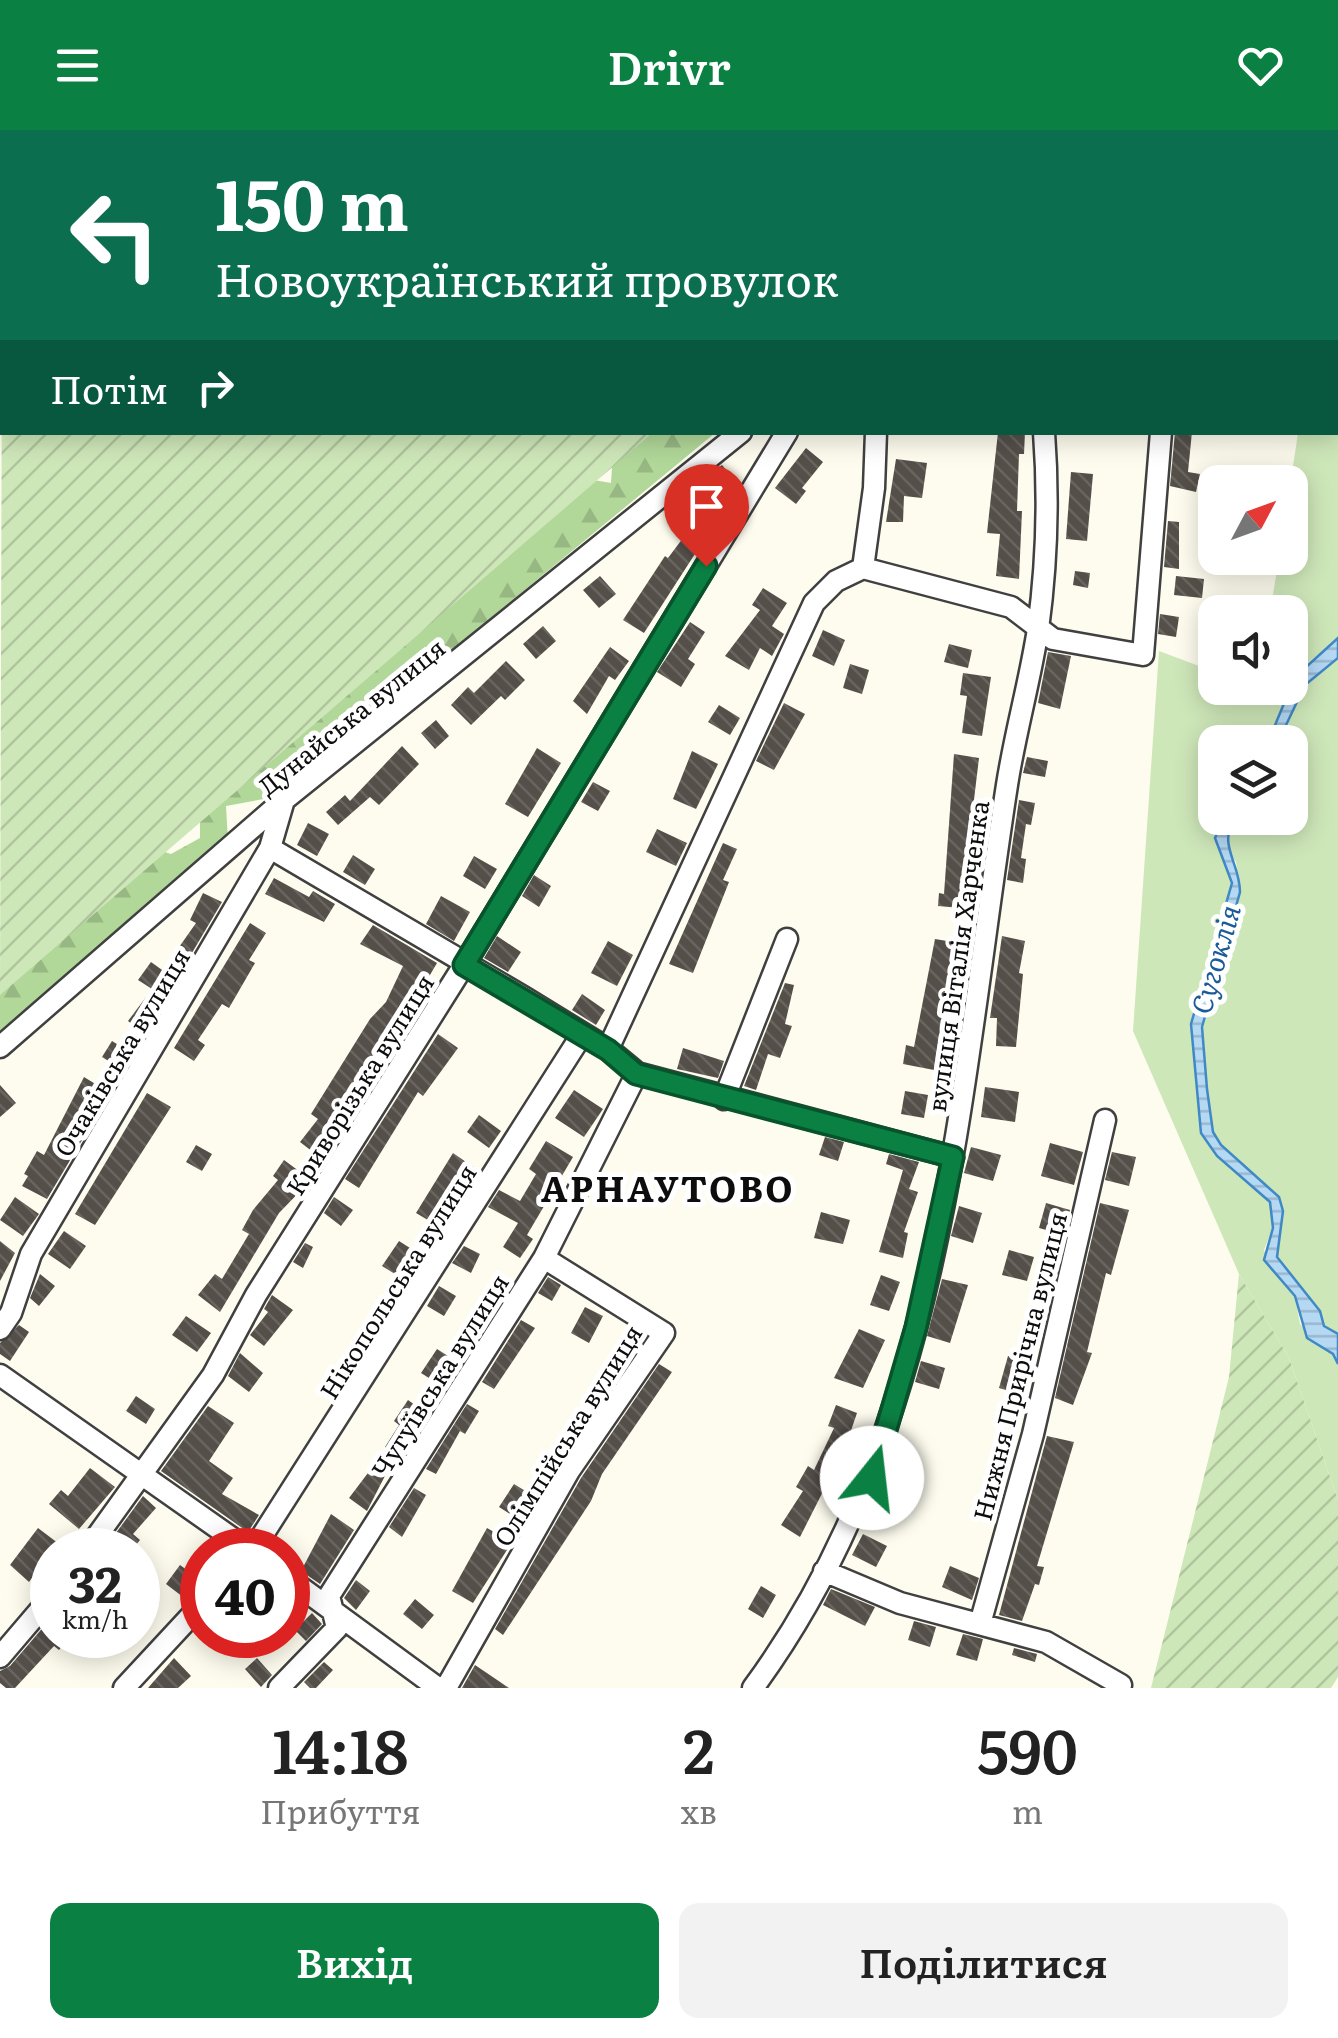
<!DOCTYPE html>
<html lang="uk">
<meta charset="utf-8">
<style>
body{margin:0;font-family:Literata,serif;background:#f2f2f2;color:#222;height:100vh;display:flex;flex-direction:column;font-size:38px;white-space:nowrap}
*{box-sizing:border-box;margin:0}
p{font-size:32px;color:#767676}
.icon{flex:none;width:55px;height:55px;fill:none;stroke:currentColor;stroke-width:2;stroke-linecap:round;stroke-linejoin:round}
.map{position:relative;height:1558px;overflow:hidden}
.panel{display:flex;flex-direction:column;background:#fff;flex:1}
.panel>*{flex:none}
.guide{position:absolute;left:0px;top:0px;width:1340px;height:305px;box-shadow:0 5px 25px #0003;background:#0b6e4f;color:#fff;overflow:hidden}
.needle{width:65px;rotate:49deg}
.fabs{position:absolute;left:1198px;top:335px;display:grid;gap:20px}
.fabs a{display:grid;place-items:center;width:110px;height:110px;border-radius:20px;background:#fff;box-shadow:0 5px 25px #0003;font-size:50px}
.speed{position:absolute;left:30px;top:1398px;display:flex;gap:20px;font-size:50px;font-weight:700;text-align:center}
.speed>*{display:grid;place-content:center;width:130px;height:130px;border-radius:50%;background:#fff;box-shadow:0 5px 25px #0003;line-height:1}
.speed small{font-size:25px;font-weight:400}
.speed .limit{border:15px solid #d22;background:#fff;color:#111}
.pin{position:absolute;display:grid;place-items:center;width:85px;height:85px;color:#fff;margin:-102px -42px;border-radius:50% 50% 50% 0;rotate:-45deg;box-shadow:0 0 10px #0007}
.pin .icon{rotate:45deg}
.me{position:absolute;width:110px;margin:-55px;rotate:16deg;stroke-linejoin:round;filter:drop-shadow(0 0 8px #0008)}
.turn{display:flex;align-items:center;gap:35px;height:210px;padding:0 50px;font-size:45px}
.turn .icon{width:130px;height:130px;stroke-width:2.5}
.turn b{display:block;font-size:70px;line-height:85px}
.then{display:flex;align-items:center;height:95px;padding:0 50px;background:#0003;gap:20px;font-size:38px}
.eta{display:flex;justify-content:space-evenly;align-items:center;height:170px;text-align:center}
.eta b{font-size:60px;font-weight:600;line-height:70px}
.action{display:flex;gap:20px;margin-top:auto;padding:20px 50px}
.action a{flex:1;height:115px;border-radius:20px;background:#0b8043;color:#fff;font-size:40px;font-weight:600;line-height:115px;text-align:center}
.action a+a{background:#f2f2f2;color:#222}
header{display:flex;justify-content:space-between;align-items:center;height:130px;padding:0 50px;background:#0b8043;color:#fff;font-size:45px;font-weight:600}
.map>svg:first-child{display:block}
.farmland{fill:url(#farmland-rules)}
.grass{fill:#cee7b9}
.forest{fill:url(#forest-firs)}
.garden{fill:url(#garden-furrows)}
.water{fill:url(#water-rules);stroke:#3f89c7;stroke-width:2.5}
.building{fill:url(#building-back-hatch)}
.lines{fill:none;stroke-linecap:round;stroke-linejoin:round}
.minor-casing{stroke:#404040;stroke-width:25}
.minor{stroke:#fff;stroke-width:20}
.route-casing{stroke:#07532c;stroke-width:25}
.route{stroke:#0b8043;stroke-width:18}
.labels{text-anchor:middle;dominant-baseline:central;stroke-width:10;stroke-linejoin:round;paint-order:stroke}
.street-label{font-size:25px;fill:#0d0d0d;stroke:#fff}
.water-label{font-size:28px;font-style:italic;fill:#1c5b99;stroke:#fff}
.district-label{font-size:35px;font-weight:bold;letter-spacing:2.5px;fill:#0d0d0d;stroke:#fff}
</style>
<header><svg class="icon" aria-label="menu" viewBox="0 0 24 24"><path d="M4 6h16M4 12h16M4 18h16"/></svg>Drivr<svg class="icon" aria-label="heart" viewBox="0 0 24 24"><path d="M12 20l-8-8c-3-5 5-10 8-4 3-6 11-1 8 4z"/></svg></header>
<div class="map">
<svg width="1338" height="1558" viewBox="0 0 1338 1558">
<defs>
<pattern id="farmland-rules" width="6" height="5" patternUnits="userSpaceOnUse" patternTransform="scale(2.5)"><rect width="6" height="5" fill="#f3f2cf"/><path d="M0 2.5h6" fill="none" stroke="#cfceb1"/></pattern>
<pattern id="forest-firs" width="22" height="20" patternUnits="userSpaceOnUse" patternTransform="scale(2.5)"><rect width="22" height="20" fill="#b1d799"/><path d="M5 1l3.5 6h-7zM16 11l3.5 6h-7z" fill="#97b783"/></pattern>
<pattern id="garden-furrows" width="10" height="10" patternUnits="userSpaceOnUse" patternTransform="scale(2.5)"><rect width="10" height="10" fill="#cee7b9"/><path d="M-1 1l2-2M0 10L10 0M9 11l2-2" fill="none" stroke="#b0c59e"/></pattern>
<pattern id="water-rules" width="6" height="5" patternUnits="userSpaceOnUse" patternTransform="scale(2.5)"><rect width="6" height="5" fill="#b5d8f3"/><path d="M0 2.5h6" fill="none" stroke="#9ab8cf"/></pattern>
<pattern id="building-back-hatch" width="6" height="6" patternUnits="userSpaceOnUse" patternTransform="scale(2.5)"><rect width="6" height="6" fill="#554f4a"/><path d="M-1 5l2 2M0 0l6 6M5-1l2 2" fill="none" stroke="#686460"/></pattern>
</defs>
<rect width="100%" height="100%" fill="#fefcee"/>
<path class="farmland" d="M0,0H126L2,2L0,173Z"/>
<path class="grass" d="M1303,0H1338V508L1310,531L1290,557V482H1270L1279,428H1290V356L1298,303L1338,302V2Z
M1159,521L1215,542V558L1263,562L1264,558H1290L1268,612H1215V688H1223L1220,724L1230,737L1232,753L1191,894L1202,1003L1270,1072L1273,1098L1264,1120L1271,1139L1295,1166L1300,1194L1333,1224L1338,1234V1370L1289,1228L1239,1144L1133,901Z
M1338,528V1204L1324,1196L1320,1181L1277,1127L1283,1081L1279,1067L1221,1015L1213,1002L1207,959L1202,897L1240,762L1236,732L1227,719L1226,705L1234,688H1290V612H1278L1305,555Z"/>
<path class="forest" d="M641,303H715L274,667L226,676L228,711L0,901V850L153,718L171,724L200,708V679L582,348L611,353L613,321Z"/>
<path class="garden" d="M145,0H448L450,2H143Z
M2,194V302L652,303L0,865Z
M1239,1144L1289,1228L1338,1370V1547L1331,1558H1151L1229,1247Z"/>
<path class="water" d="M1338,508V528L1305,555L1278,612H1268L1295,547Z
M1223,688H1234C1218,716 1240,733 1240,762L1202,897L1207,959L1213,1002L1221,1015L1279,1067L1283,1081L1277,1127L1320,1181L1324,1196L1338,1204V1234L1333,1224L1307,1208L1295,1166L1264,1130L1273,1098L1270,1072L1217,1026L1201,1003L1191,894L1232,753L1215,708Z"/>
<path class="building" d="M998,302H1025L1024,324H1019L1017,381H1022L1019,449L996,446L1000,404L987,403Z
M1175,302H1192L1188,342L1200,344L1196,362L1170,356Z
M806,318L823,332L802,358L806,361L796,374L775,358Z
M896,329L927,333L922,368L904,366L903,392H886Z
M722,335L731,346L717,358L731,368L644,503L623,490L665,426L668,428L692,396L672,375Z
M1071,342L1093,344L1087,411L1066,409Z
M1168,391L1179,392V439L1164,437Z
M1075,441L1090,443L1088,458L1073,455Z
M600,446L616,464L599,478L583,460Z
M1176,446L1204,449L1202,468L1174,465Z
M763,458L787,473L772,496L784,504L772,526L760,518L749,540L725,526L760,480L752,475Z
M1160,484L1179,487L1176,507L1158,504Z
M690,492L705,502L688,529L695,534L681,557L657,542Z
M543,496L556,511L536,529L523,514Z
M823,500L845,510L834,536L812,526Z
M949,514L972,520L968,538L944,532Z
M610,517L629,531L615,550L609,546L587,584L573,571Z
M1048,522L1071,526L1060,579L1038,573Z
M506,531L525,550L505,570L501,566L471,595L451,575L468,557L474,563Z
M850,534L869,540L862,564L843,558Z
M963,543L991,547L982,606L962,603L967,566L960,565Z
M784,573L805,584L774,640L756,631Z
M719,575L740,588L730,605L708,592Z
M436,590L449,606L435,619L421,603Z
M402,616L419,634L379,675L370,667L338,695L326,682L345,665L350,671Z
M537,618L561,633L528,687L505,674Z
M692,621L718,634L696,679L673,669Z
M954,624L979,628L961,778L938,776L939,763L944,764Z
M1027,627L1048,631L1045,647L1023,643Z
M593,652L610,661L598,681L581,672Z
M1019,670L1035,673L1031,695L1026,694L1021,728L1026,729L1023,753L1007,750Z
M308,693L329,704L317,726L297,715Z
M657,699L687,713L676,736L646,722Z
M723,713L737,719L723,750L729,752L693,843L669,834Z
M353,725L375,739L365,755L343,742Z
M474,726L497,739L485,759L463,746Z
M534,745L551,756L539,777L522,766Z
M274,748L309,767L313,761L335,774L324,792L265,764Z
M203,763L222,772L189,828L177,820L196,793L190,790Z
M441,766L470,782L454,811L426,794Z
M250,793L266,803L249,830L255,833L229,878L222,874L198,910L205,915L194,931L174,918Z
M373,795L437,833L410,879L406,877L384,908L388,911L371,934L374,937L327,1007L335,1013L322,1029L300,1012L318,989L311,984L370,889L386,872L403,836L360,814Z
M497,806L521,822L508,842L484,828Z
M1002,806L1025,811L1019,843L1023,844L1016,917L996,916L997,888H990Z
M935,809L953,812L934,940L903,934L906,915L914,917Z
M608,811L633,825L617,856L591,843Z
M151,832L176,850L145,904L128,891L152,859L138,850Z
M785,853L794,855L785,894L792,896L780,928L768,924L756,960L744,956Z
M582,864L605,880L596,895L572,880Z
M438,904L458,918L423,966L418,962L359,1058L345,1049Z
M112,911L133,924L123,940L102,927Z
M683,918L724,931L718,948L677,939Z
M84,947L110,963L47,1069L22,1056L28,1046L24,1044L37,1021L44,1025Z
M0,955L16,973L0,987Z
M985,957L1019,962L1015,992L981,987Z
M574,960L603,979L584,1007L555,988Z
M905,961L928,965L924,988L901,984Z
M147,963L171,977L95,1095L75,1084Z
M479,985L501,1001L489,1018L467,1002Z
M825,1007L844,1012L838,1031L819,1025Z
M546,1011L573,1027L527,1105L533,1109L520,1128L503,1117L518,1093L488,1077L499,1060L520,1071L536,1044L529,1039Z
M1050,1013L1083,1022L1074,1055L1041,1046Z
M196,1015L212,1024L202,1041L186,1032Z
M971,1017L1001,1025L993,1051L964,1043Z
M1112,1022L1136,1027L1129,1056L1105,1050Z
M453,1023L479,1041L438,1096L416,1083Z
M889,1024L919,1032L909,1059L918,1062L904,1102L908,1103L903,1128L879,1122L903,1040L886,1034Z
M284,1030L311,1050L279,1083L220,1182L198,1165L215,1144L222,1149L249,1104L242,1100L253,1080L278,1050L273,1046Z
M15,1067L39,1084L23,1106L0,1090Z
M334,1067L353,1080L341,1096L324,1083Z
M1046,1073L1070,1080L1064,1105L1039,1098Z
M1100,1073L1129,1080L1111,1145L1106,1143L1087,1222L1092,1223L1073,1275L1055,1268Z
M959,1076L982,1083L973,1113L951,1106Z
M821,1082L850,1090L843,1114L814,1108Z
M64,1101L86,1116L70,1139L48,1124Z
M0,1111L15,1123L0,1151Z
M399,1111L424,1127L408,1152L382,1136Z
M305,1113L313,1117L303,1138L293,1132Z
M464,1116L480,1124L471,1143L452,1133Z
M1009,1120L1034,1127L1027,1151L1002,1145Z
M40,1144L55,1156L39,1176L30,1168Z
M881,1145L900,1152L889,1181L870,1175Z
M548,1147L561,1155L552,1171L538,1163Z
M942,1149L968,1155L950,1213L927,1206Z
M439,1156L456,1166L444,1186L427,1176Z
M272,1165L293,1180L264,1216L250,1205L268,1182L264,1179Z
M585,1177L603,1186L589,1213L571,1203Z
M186,1186L211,1203L197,1222L172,1205Z
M521,1190L535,1198L494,1259L482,1252Z
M19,1195L29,1202L10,1231L0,1224V1213Z
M859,1199L885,1210L863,1258L834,1248Z
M437,1219L456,1231L440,1255L421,1243Z
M240,1223L263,1243L249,1262L228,1246Z
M1008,1226L1029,1232L1020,1264L999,1258Z
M921,1231L945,1238L939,1259L915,1252Z
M659,1234L672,1242L602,1344L591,1371L503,1505L495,1499L581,1348Z
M136,1266L155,1279L146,1294L126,1281Z
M408,1270L426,1283L398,1324L385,1317L399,1295L394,1291Z
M467,1274L479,1281L465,1304L460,1301L436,1344L426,1339Z
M836,1275L857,1283L845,1318L800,1407L781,1395L803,1361L796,1357L808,1336L814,1340L834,1298L828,1296Z
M208,1276L234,1293L209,1331L233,1348L222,1364L259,1385L248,1402L161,1341Z
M1047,1306L1074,1312L1037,1436L1044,1437L1039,1455L1035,1454L1022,1491L999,1485Z
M374,1335L387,1342L367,1381L349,1368Z
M90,1338L115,1357L79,1399L49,1374L61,1360L68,1366Z
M514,1354L535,1367L521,1391L499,1377Z
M414,1358L426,1365L402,1407L389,1397Z
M143,1366L156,1378L133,1404L140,1410L132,1420H115L108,1414Z
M331,1384L354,1400L320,1454L301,1441Z
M38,1398L67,1420H52L29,1452L10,1435Z
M487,1398L512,1412L473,1473L452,1461Z
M863,1404L887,1416L876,1437L852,1425Z
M202,1427V1454L187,1470L166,1454L180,1435L191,1443Z
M950,1436L979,1448L972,1470L942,1457Z
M356,1450L370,1461L356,1480L344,1468Z
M761,1456L776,1465L763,1488L748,1479Z
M831,1459L875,1477L865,1496L823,1475Z
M415,1469L434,1485L422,1499L403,1484Z
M312,1483L322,1494L306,1511L295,1500Z
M52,1487V1505H71L59,1520L54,1516L15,1558H6L0,1553V1541L10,1536Z
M914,1491L936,1497L930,1517L908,1510Z
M963,1504L983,1509L977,1531L956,1525Z
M210,1505H240L224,1520Z
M1014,1518L1037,1524L1035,1532L1012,1525Z
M174,1528L191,1546L178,1558H148Z
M257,1528L272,1545L261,1557L245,1539Z
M324,1532L333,1540L316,1558H310L304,1552Z
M475,1535L509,1558H462Z"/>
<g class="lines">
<g class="minor-casing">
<path id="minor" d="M551,0L552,2
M790,0L792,2
M1002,0V2
M1160,0L1161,2
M863,438L1011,477L1053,509L1143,525L1161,302
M863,438L874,358L876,302
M270,718L525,868L608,919L637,943L953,1027
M0,917L284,670L741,302
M608,919L814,473L836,451L863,438
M724,969L787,809
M0,1199L11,1183L31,1124L270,718L284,670
M0,1245L249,1420
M87,1420L213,1245L256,1165L464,835L787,302
M253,1420L581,906
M824,1441L900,1473L1046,1512L1121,1555
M288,1448L438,1558
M980,1494L1033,1304L1105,990
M0,1527L52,1466
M124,1558L202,1474
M279,1558L337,1498L329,1466L544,1128L637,943
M446,1558L569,1341L664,1203L544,1128
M753,1558C944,1298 959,962 1007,655C1015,603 1030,551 1038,499C1047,433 1049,369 1044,302"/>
</g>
<use href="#minor" class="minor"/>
</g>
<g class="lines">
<g class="route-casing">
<path id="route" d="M706,436L464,835L608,920L636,944L953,1027L916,1197L872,1348"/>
</g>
<use href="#route" class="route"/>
</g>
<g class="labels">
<g class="street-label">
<text transform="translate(351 586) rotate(-39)">Дунайська вулиця</text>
<text transform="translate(957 826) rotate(-82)">вулиця Віталія Харченка</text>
<text transform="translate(121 922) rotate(-59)">Очаківська вулиця</text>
<text transform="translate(359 954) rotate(-58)">Криворізька вулиця</text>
<text transform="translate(397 1151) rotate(-58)">Нікопольська вулиця</text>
<text transform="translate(1019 1236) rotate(-76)">Нижня Прирічна вулиця</text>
<text transform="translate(439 1245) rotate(-58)">Чугуївська вулиця</text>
<text transform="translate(567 1305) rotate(-58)">Олімпійська вулиця</text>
</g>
<g class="water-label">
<text transform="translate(1214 829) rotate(-74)">Сугоклія</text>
</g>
<g class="district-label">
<text x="668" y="1057">АРНАУТОВО</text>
</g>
</g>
</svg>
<div class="fabs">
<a><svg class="needle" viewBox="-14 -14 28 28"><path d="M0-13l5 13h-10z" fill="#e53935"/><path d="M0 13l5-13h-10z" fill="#767676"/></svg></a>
<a><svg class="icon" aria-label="sound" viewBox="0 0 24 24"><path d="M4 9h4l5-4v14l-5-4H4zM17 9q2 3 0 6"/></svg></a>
<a><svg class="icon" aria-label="layers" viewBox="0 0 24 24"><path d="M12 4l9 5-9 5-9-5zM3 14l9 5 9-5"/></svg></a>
</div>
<div class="speed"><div>32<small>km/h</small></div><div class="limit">40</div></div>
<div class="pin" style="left:706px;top:436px;background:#d93025"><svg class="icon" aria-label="arrive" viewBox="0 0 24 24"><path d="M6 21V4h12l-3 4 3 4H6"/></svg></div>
<svg class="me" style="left:872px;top:1348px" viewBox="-20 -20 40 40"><circle r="19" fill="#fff"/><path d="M0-13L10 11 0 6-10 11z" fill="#0b8043"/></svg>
<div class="guide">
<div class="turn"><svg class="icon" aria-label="left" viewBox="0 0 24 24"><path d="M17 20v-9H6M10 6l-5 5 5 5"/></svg><div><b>150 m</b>Новоукраїнський провулок</div></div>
<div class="then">Потім<svg class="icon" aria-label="right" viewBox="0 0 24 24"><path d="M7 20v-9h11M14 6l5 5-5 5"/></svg></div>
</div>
</div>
<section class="panel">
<div class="eta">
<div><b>14:18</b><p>Прибуття</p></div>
<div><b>2</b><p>хв</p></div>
<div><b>590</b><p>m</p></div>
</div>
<div class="action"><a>Вихід</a><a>Поділитися</a></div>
</section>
